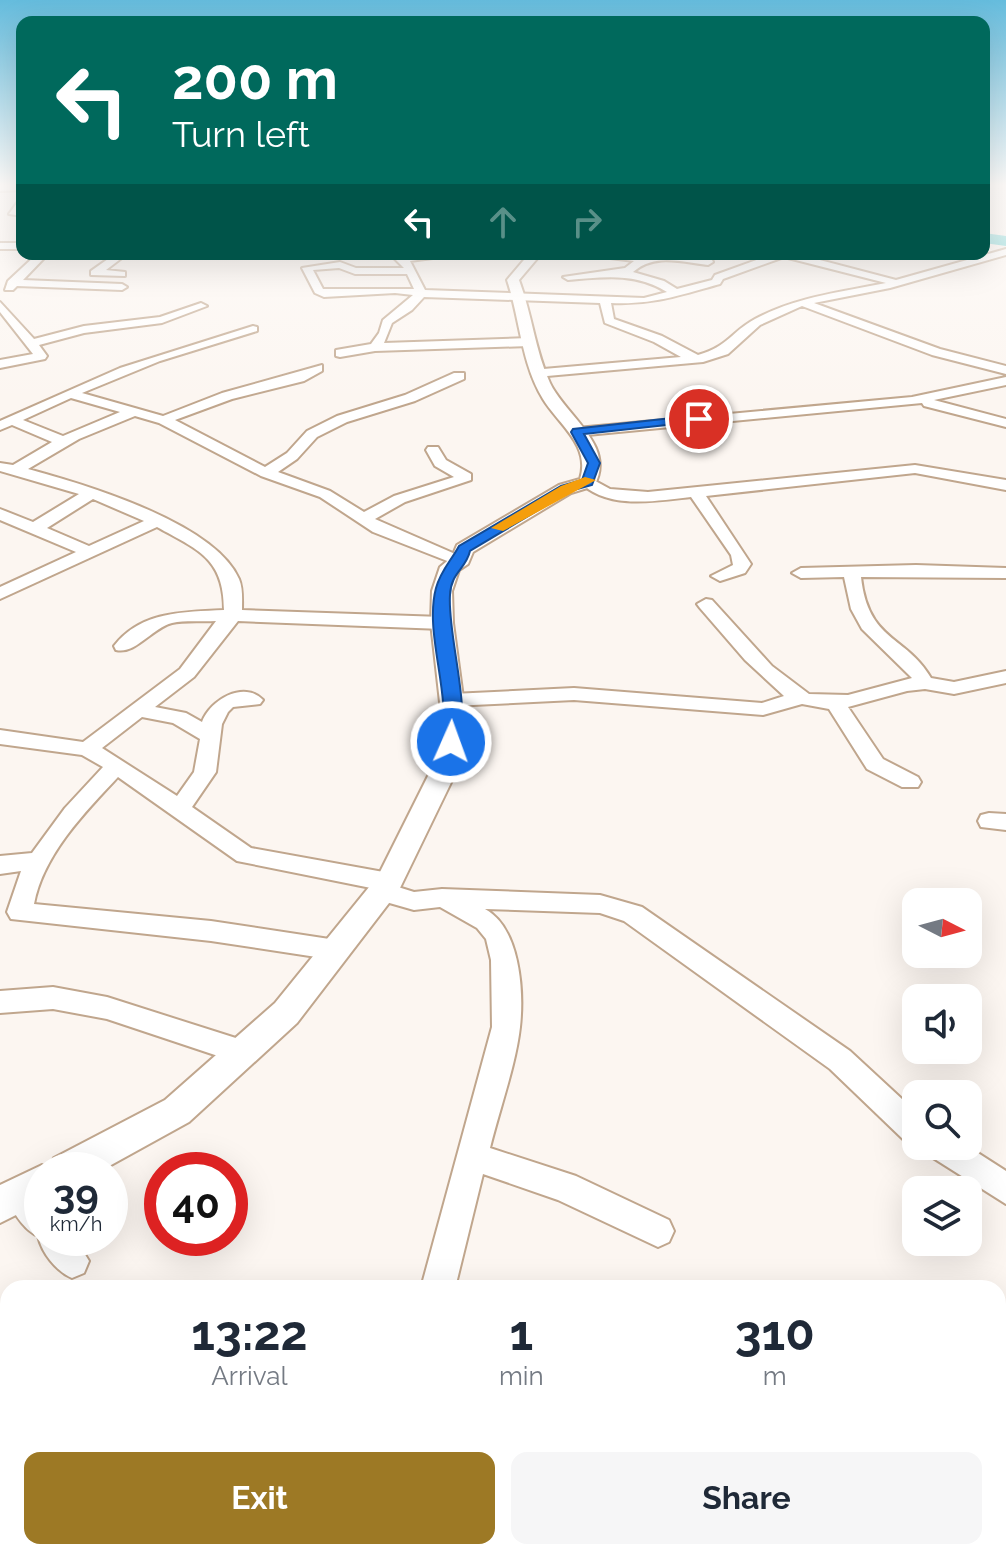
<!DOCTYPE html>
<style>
body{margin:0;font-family:Raleway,sans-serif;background:#f6f6f7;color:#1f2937;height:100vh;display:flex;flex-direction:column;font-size:30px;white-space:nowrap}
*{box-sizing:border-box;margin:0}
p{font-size:26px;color:#747a83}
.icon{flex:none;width:44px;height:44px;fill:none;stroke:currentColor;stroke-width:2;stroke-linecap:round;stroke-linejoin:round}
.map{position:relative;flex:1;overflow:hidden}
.details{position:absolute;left:0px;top:1280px;width:1006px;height:280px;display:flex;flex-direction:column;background:#fff;border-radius:24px 24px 0 0;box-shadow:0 8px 32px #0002}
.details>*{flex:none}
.top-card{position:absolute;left:16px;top:16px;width:974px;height:244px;border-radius:16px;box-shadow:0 8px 32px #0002;background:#00695c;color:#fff;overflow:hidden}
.needle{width:52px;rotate:96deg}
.tools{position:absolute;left:902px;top:888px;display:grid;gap:16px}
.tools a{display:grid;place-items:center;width:80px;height:80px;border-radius:16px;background:#fff;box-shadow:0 8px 32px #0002;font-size:40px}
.speed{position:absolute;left:24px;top:1152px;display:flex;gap:16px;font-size:40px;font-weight:700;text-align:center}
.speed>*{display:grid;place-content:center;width:104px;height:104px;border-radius:50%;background:#fff;box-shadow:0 8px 32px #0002;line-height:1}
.speed small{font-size:20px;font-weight:400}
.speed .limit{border:12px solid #d22;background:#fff;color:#111}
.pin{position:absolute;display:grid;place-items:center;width:68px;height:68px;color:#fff;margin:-34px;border:4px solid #fff;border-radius:50%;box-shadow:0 2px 8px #0007}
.me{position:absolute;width:88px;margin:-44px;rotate:2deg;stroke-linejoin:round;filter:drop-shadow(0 0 6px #0008)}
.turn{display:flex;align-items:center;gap:28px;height:168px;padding:0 24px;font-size:36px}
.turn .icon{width:104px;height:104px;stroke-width:2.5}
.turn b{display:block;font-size:56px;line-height:68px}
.lanes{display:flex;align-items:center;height:76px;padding:0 24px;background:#0003;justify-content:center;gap:40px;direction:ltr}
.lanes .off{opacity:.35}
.eta{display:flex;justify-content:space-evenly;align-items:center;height:136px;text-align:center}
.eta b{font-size:48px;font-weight:700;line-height:56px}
.button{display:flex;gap:16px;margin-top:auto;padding:16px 24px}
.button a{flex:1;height:92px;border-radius:16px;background:#9d7925;color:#fff;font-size:32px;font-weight:700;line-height:92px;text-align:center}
.button a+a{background:#f6f6f7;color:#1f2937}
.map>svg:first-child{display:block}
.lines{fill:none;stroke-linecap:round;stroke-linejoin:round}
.river{fill:#41c9cc;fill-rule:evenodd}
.minor-casing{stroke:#c0a68d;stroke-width:4}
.tertiary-casing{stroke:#c0a68d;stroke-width:4}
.minor{fill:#fff;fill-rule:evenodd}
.tertiary{fill:#fff;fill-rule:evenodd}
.route{fill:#1a73e8;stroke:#114b97;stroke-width:2}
.slow{fill:#f59e0b}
</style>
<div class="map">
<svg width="1006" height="1560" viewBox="0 0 1006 1560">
<rect width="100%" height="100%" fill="#fcf6f1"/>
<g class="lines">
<path class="river" d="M984,233L1006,236V246L984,243Z"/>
<g class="minor-casing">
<path id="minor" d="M22,184V190L0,191V185Z
M22,196L18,210H22V216L9,214Z
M0,243H22V249H0Z
M1006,249V255L890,288L814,303L940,349L1006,366V374L932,355L802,306L760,325L728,354L703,362L536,377L532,376V370L681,357L654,342L605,323L600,303L424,297L412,310L392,323L384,343L529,338L535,342L529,346L375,351L340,357L336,356V350L371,344L379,333L383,320L413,295L395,293L324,297L315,293L302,268L340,262L356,268H404L390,254H463L410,261L425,290L644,298L667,292C635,272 603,277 568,280L563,277L625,268L634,261L579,254H670L712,260L713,262L708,265C681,262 655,253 633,272L664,281L677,289L712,280L715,275L773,254H797L896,280ZM784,257L886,283C841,292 796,297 755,319C731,332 729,346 698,355L662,336L614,319L611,303C653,305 680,295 720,284L723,279ZM339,268L355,274H407L414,289H323L313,270Z
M37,254H48L23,280L122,284L127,287L122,290L17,286L13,290H5L8,281Z
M115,254H127L106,270L125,272V276L91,275V271Z
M0,302L34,339L84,326L160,317L201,303L207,306L162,323L84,333L39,345L47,356L45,359L0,368V360L33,354L0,312Z
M253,326L257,327V331L160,361L82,393L163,416L222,393L322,365V371L304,381L232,399L175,420L265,467L287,453L307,431L337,416L405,395L454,373H464V379L415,401L347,422L317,437L297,459L278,472L330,491L364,512L394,496L454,477L435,466L426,450L428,447H438L446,460L471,474V480L405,502L375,519L469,560L461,565L455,564L373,532L320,497L261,476L159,423L135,416L79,439L28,469C83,484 214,522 239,579C243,588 242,600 242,610L442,617L451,623L442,629L238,621L194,677L155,707L186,713L202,722C210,700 244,680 263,700L260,704L233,707L228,712L222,724L216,772L192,807L251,848L389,873L398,876L401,882L398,887L414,892L442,889L600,895L642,907L850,1051L916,1112V1145L905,1141L830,1069L624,921L600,913L485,909C520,928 524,991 520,1027C516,1064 499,1111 490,1148L576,1176L669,1220L674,1231L669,1242L658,1247L558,1200L483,1174L455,1288H421L492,1027L491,960L486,939L477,928L440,907L414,910L372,898L369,892L371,888L237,861L118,777C85,812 43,855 34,904L211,921L336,940L345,943L349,950L345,957L336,960L211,941L11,919L7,912L21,871L0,874V856L32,853L65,808L103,767L82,755L0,744V730L83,742L180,669L216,621C202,622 185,620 172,623C152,628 135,655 116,650L114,646C141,611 183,612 224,610C224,558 198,550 157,527L0,599V587L76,552L0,520V509L33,522L79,494L0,471V463L13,465L52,442L12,425L0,430V421L120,368ZM71,398L120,412L63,436L23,420ZM93,499L144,521L89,546L47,528ZM142,717L173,723L200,739L194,772L177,796L102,748Z
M1006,377V385L934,400L1006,419V427L924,406L922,403L577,436L570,432L577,428L912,397Z
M915,465L1006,480V490L915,473L706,496L751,564L745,573L720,581L711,576L733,565L731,555L691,497C656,501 607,510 580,482L588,477L610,489L648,492Z
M916,565L1006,568V578L861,577C868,642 906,635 931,678L954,682L1006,671V683L954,694L925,689L907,691L848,707L883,759L918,777L921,782L918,787H902L867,769L829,709L802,704L763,715L574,700L452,706L442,700L452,694L574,688L762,703L784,696L745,660L700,608L697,604L706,599L712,600L772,666L809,694L848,695L912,678L862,629L851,609L844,577L801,578L792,573L801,568Z
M989,813L1006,814V830L981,827L978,821L981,815Z
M53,987L107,997L242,1040L252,1043L256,1052L252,1061L242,1064L107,1019L53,1009L0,1013V991Z
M926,1146H967L1006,1171V1204L930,1156Z
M21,1180C48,1191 42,1213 42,1238H75L89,1261L84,1273L72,1278C56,1271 42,1253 38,1236C23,1230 12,1210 5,1195L10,1184Z
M347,1552H387L384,1560H344Z"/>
</g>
<g class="tertiary-casing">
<path id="tertiary" d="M529,254H541L519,280C532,314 535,351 550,383C565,415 617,446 594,486L571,493L473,552L468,564L459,570L452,591L453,623L466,720L460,764L399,890L297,1023L189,1122L102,1170H42V1202L0,1223V1185L42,1165L49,1168L54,1158L165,1100L275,1003L378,876L434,764L442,720L431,623L432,591L440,567L452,557L457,545L559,485L580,479C591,445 558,424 543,399C521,363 520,319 507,280Z"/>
</g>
<use href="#minor" class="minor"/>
<use href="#tertiary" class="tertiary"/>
</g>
<linearGradient id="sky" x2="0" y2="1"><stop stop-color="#65bcdd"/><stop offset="0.46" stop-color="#fefbf9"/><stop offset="1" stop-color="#fefbf9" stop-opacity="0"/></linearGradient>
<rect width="1006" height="402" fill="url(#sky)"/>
<path class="route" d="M699,415L705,419L703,421L584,434L600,463L592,485L570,491L470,551C466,569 451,572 450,595C447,635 473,714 457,746H445L442,742C451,692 424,633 436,588C441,570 451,561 459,546L561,486L582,480L588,463L571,432L573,429Z"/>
<path class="slow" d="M585,477L596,480L503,531L491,528L561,486Z"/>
</svg>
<div class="tools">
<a><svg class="needle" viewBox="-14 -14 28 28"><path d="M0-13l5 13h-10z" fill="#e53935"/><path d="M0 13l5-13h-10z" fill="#747a83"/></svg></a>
<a><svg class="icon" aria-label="sound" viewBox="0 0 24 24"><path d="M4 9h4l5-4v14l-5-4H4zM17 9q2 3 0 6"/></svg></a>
<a><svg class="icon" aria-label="search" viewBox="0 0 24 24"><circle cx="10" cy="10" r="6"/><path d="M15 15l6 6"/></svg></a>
<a><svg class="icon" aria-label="layers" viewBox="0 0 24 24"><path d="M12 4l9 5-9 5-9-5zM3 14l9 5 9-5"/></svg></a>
</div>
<div class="speed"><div>39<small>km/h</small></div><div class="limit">40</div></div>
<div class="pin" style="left:699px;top:419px;background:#d93025"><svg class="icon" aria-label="arrive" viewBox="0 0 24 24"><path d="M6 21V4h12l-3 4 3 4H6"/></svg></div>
<svg class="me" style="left:451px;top:742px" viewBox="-20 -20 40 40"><circle r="17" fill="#1a73e8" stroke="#fff" stroke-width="3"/><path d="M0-11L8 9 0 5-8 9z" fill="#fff"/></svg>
<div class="top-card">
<div class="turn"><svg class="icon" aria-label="left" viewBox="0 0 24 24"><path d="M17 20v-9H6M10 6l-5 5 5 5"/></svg><div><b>200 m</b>Turn left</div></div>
<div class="lanes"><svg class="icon" aria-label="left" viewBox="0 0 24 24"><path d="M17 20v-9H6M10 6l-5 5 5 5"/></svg><svg class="icon off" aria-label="ahead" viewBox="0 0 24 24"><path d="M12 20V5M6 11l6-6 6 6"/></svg><svg class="icon off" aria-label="right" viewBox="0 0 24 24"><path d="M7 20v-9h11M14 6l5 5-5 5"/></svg></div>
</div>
<section class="details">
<div class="eta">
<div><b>13:22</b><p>Arrival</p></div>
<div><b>1</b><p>min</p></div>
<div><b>310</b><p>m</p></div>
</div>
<div class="button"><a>Exit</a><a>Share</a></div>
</section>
</div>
